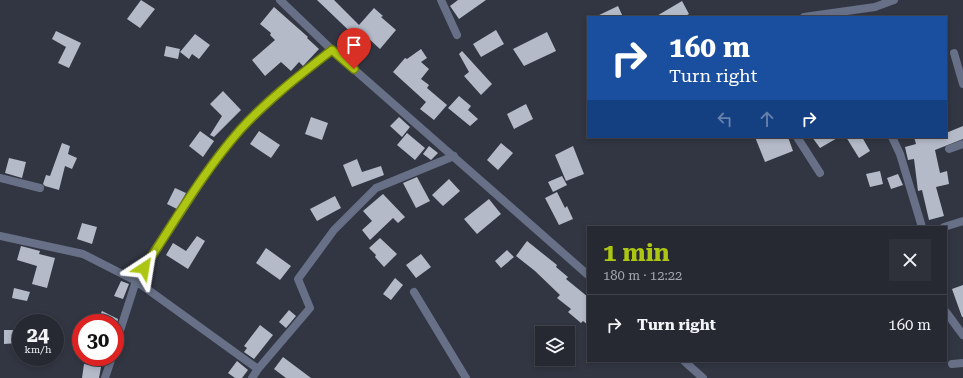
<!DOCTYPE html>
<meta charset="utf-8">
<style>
body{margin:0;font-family:"Roboto Serif",serif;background:#2e303a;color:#f1f3f6;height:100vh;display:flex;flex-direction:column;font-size:15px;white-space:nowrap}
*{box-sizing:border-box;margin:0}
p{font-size:13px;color:#a4a6ac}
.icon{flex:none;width:22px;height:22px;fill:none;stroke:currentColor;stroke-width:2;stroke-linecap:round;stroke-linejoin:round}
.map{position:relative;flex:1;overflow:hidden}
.drawer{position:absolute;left:587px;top:226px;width:360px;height:136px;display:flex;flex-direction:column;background:#262832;border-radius:0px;box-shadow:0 2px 6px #0003,0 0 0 1px #42444d}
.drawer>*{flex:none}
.hud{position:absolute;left:587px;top:16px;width:360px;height:122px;border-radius:0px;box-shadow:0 2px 6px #0003,0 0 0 1px #42444d;background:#1a4fa0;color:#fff;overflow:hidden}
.buttons{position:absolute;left:535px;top:326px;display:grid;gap:8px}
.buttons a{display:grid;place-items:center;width:40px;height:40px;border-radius:0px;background:#262832;box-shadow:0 2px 6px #0003,0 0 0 1px #42444d;font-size:20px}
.speed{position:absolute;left:12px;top:314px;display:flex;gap:8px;font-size:20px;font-weight:700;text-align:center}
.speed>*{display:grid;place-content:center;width:52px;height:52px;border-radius:50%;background:#262832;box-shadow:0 2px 6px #0003,0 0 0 1px #42444d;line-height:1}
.speed small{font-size:10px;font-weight:400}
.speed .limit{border:6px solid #d22;background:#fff;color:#111}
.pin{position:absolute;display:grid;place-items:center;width:34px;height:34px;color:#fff;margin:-41px -17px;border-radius:50% 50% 50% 0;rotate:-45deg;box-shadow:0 0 4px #0007}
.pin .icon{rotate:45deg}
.me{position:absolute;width:44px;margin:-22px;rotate:33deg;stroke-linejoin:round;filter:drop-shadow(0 0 3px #0008)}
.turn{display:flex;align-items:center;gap:14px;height:84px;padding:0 16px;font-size:18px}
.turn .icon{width:52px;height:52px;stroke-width:2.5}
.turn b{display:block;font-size:28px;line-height:34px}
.lanes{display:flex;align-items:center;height:38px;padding:0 16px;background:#0003;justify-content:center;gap:20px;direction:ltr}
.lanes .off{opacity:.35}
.round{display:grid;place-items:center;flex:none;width:42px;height:42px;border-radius:0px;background:#2e303a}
.head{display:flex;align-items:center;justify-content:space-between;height:68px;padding:0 16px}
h1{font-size:24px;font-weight:700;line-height:30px;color:#acc613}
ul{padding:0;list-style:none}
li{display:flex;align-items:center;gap:12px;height:60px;padding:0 16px;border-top:1px solid #42444d}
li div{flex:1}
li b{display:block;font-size:15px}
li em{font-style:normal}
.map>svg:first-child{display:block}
.building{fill:#b4bac8}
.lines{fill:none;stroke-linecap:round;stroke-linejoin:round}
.minor{stroke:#677087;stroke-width:8}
.route-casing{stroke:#70810c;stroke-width:10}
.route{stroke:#acc613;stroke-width:7}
</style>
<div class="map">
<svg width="963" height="378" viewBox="0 0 963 378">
<rect width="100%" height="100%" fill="#323642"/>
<path class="building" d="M141,0L155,9L140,28L127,19Z
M317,0H334L359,25L374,8L383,16L381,17L396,30L380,49L368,38L363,44Z
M458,0H486L459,19L450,6Z
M682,1L689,14L683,17H655Z
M618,6L623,17H595Z
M274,7L308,37L307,38L319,49L303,66L299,62L291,71L281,62L265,76L252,60L275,40L270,35L271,33L260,24Z
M496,30L504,44L481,57L473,44Z
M56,31L81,43L69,68L58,63L66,47L52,39Z
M547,32L556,51L524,66L513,49Z
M195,34L210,45L199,59L192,54L189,59L180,52Z
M166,46L180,49L178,59L164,56Z
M421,49L427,58L421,62L429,69L421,79L429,85L427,88L447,105L434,120L420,109L426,102L393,72L405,58L407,59Z
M462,51L492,84L481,95L464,76L469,72L459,54Z
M223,91L241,110L214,137L210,135L222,116L210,104Z
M459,96L471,106L468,110L478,119L470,126L448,108Z
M526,104L533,119L514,129L507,114Z
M311,117L328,123L322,140L305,134Z
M399,117L410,127L402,137L390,126Z
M963,126V139L935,150L940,173L947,171L949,184L936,187L944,216L929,220L922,190L918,191L914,159L908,160L905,147L916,144L914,137H946V133Z
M200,131L214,141L203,157L189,146Z
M259,131L280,145L271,158L250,144Z
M407,133L425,148L415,160L397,145Z
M755,137H788L793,151L765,162Z
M812,137H839L820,148Z
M846,137H862L870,151L859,158Z
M62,143L70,146L68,154L77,158L72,169L65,166L59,190L45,186L43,184L46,175L50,176Z
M501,143L513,153L498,170L487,160Z
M429,146L438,153L431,160L423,154Z
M573,146L584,174L566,181L555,155Z
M9,158L26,162L22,178L5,173Z
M357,159L362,172L381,166L384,175L352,187L343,165Z
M880,171L883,184L870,187L866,174Z
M898,174L903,185L891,189L887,178Z
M562,176L567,185L553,192L548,182Z
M417,177L430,201L416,208L403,183Z
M449,179L460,191L443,206L432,195Z
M175,188L186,193L177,209L167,204Z
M557,192L565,208L567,206L573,219L559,225L545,198Z
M383,194L405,217L398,223L393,218L370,240L362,230L372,221L363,211Z
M335,196L341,208L317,221L310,209Z
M489,199L501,214L477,234L464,219Z
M82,223L97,227L92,244L77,239Z
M197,236L205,241L188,269L166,255L173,243L186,251Z
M380,238L397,254L384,267L375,257L376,255L369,248Z
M527,241L557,265L556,267L568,277L566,279L588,297V325L583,321L581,323L568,312L571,309L557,298L560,295L535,271L516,256Z
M21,246L40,251L39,254L55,258L47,288L32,284L37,266L17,260Z
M266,248L291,266L280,280L256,263Z
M507,250L514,257L501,268L495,261Z
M421,254L431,267L416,278L406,265Z
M395,278L403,285L391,300L383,294Z
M121,281L129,284L123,299L114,296Z
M963,285V317H962L952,289Z
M14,288L30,292L27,301L12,298Z
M289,310L296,316L286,328L279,322Z
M102,311L118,319L117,323H96Z
M260,325L273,335L254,359L244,352L247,348L244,346Z
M4,330H18V343L4,344Z
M283,357L311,378H286L274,369Z
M237,361L248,370L242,378H235L228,373Z
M84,364L101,367L99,378H82Z"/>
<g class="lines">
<path class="minor" d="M280,0L332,50L588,275
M441,0L457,35
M804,17L875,7L894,0
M954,53L963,84
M797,137L820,173
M892,137L900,154L922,227
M949,149L963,144
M0,178L40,188
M944,227L963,221
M0,236L83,254L136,281L258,369L310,308L298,279L334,230L376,188L454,156
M414,292L466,378
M946,312L963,335
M115,346L136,281L212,165L241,129L285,87L332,50
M684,361L703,378
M952,364L963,363
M105,378L112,357
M252,378L258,369"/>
</g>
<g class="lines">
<g class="route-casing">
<path id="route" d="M144,268C175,221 203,172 240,130C267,100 300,75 332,50L354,69"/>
</g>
<use href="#route" class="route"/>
</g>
</svg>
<div class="buttons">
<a><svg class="icon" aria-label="layers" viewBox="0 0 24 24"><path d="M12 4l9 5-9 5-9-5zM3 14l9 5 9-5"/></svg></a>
</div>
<div class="speed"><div>24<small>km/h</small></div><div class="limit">30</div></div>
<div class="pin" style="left:354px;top:69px;background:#d93025"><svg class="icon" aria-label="arrive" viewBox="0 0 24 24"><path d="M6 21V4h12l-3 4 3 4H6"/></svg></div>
<svg class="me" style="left:144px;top:268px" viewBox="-20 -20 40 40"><path d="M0-17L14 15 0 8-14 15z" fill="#acc613" stroke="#fff" stroke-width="4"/></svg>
<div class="hud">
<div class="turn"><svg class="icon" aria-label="right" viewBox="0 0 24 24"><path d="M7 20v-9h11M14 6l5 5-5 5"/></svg><div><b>160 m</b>Turn right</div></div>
<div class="lanes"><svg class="icon off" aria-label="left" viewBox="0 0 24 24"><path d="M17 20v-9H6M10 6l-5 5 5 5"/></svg><svg class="icon off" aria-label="ahead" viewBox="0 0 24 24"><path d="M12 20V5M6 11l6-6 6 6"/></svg><svg class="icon" aria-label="right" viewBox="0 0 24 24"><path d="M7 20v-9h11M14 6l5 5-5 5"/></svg></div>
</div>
<section class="drawer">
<div class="head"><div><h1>1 min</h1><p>180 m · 12:22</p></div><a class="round"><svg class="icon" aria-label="close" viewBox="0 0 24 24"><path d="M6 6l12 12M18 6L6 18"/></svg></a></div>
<ul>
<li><svg class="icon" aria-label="right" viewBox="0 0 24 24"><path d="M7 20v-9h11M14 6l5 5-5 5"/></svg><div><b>Turn right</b></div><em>160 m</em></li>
</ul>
</section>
</div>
